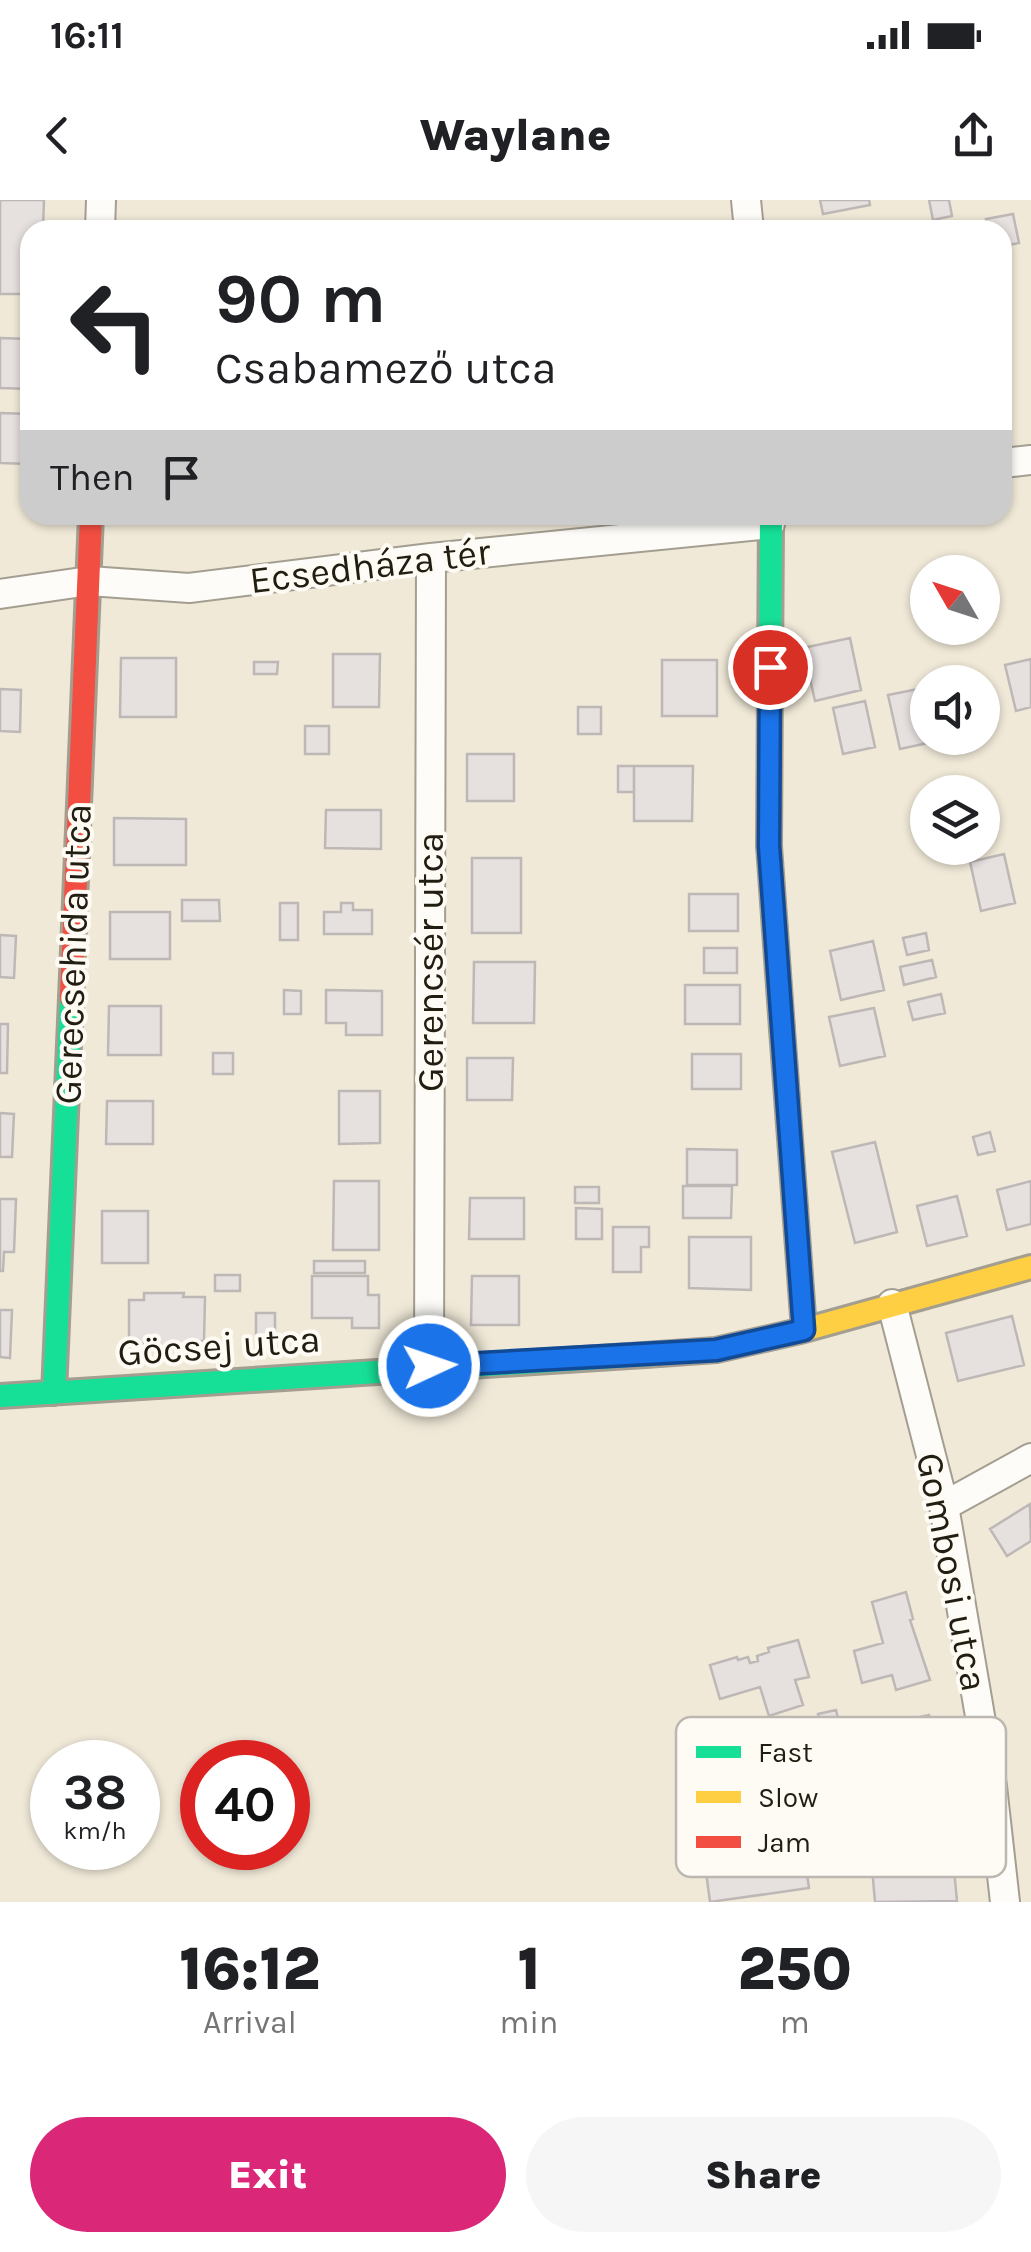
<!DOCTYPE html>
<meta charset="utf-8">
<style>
body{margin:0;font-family:Karla,sans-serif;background:#f6f6f6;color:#202124;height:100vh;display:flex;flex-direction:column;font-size:38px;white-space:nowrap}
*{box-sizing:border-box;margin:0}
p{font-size:32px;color:#757577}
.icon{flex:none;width:55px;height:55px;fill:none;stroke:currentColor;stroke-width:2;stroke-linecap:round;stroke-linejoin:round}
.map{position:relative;height:1702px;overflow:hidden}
.side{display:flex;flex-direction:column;background:#fff;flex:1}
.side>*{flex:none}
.guide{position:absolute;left:20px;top:20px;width:992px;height:305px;border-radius:30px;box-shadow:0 2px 8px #0004;background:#fff;color:#202124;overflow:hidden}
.needle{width:65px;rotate:309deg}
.tools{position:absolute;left:910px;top:355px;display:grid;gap:20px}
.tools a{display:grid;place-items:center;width:90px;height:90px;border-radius:50%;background:#fff;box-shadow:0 2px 8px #0004;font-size:50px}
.speed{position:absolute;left:30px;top:1540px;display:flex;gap:20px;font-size:50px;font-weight:700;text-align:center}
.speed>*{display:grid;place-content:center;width:130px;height:130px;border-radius:50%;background:#fff;box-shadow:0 2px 8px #0004;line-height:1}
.speed small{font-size:25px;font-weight:400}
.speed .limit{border:15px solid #d22;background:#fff;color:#111}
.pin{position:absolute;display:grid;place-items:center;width:85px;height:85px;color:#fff;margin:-42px;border:5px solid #fff;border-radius:50%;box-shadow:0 2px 10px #0007}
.me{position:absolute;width:110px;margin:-55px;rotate:87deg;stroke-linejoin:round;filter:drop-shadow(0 0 8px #0008)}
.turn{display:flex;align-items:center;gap:35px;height:210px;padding:0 30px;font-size:45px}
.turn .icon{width:130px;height:130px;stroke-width:2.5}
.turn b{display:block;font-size:70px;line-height:85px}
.then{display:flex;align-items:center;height:95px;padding:0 30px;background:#0003;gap:20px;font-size:38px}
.eta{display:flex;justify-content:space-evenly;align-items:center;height:170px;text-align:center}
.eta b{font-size:60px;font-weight:800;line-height:70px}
.primary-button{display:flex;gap:20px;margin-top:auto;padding:20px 30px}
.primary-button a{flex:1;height:115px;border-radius:60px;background:#db2777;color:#fff;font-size:40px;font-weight:800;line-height:115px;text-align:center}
.primary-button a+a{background:#f6f6f6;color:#202124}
.status{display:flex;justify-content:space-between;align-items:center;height:70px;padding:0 50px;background:#fff;direction:ltr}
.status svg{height:28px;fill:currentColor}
header{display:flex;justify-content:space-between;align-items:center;height:130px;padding:0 30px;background:#fff;font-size:45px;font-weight:800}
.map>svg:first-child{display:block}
.building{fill:#e6e0df;stroke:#bdb8b6;stroke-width:2.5}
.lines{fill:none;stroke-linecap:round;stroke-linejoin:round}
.street-casing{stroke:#a49e91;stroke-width:32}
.fast-casing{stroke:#a49e91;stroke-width:28}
.slow-casing{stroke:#a49e91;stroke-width:28}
.jam-casing{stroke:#a49e91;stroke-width:28}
.street{stroke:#fdfcf9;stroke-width:28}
.fast{stroke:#16e098;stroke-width:22}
.slow{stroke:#ffcf43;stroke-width:22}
.jam{stroke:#f24e42;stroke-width:22}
.route-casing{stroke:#114b97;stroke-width:25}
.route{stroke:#1a73e8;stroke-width:18}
.labels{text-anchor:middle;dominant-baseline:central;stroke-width:8;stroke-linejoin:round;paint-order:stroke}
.street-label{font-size:38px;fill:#221d11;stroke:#fefbf5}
.key{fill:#fefbf5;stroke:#bcb8b1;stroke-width:2.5}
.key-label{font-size:28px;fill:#221d11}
</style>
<div class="status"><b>16:11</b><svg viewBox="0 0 49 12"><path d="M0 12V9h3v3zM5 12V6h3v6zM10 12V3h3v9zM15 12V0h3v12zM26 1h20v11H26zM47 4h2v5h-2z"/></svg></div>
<header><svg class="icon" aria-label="back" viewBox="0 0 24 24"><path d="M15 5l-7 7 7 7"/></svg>Waylane<svg class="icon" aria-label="share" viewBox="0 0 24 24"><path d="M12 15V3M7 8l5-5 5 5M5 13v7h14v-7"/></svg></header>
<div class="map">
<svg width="1031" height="1702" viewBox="0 0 1031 1702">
<rect width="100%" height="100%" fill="#f0e9d8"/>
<path class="building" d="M0,0H44L43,30H30V94H0Z
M820,0H869L870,5L823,14Z
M929,0H949L952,16L933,20Z
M1013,14L1019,43L1002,46V30H988L986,19Z
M0,138L30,139V189L0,188Z
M0,213L30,214V264L0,263Z
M850,438L861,490L815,501L803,448Z
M333,454H380L379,507H333Z
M121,458H176V517H120Z
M1031,459V507L1016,511L1005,465Z
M662,460H717V516H662Z
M254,462H278L277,474H254Z
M928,487V538H951L900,549L888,495Z
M0,489L21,490L20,532L0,531Z
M865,501L875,547L843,554L833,508Z
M578,507H601V534H578Z
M305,526H329V554H305Z
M467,554H514V601H467Z
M618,566H634V592H618Z
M634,566H693L692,621H634Z
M326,610H381V649L325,648Z
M114,618L186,619V665H114Z
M1004,654L1015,703L981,711L970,662Z
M472,658H521V733H472Z
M689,694H738V731H689Z
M182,700H219L220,721H182Z
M280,703H298V740H280Z
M341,703H353V710H372V734H324V712H341Z
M110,712H170V759H110Z
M926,733L929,750L907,755L903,738Z
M0,735L16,736L14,778L0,777Z
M873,741L884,790L841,800L830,751Z
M704,748H737V773H704Z
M932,760L936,777L904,785L900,767Z
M474,762H535L534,823H473Z
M685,785H740V824H685Z
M284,790L301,791V814H284Z
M326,790L382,791V835H346V823H326Z
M941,794L945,813L913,820L908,802Z
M109,806H161V855H108Z
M874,808L885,856L840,866L829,817Z
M0,824H8L7,873H0Z
M213,853H233V874H213Z
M692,854H741V889H692Z
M467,858H513L512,900H467Z
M339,891H380V943L339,944Z
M107,901H153V944H106Z
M0,913L14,914L12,957H0Z
M990,932L995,951L978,955L973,937Z
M875,942L897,1032L855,1043L832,952Z
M687,949L737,950V985H687Z
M334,981H379V1050H333Z
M1031,981V1024L1007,1030L997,990Z
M683,986H732L731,1018H683Z
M575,987H599V1003H575Z
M957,996L967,1036L927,1046L917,1006Z
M470,998H524V1039H469Z
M0,999H16L14,1052H4L3,1071H0Z
M576,1008L602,1009V1039H576Z
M102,1011H148V1063H102Z
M613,1027H649V1047H641V1072H613Z
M689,1037H751V1090L689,1088Z
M314,1061H365V1073H314Z
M215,1075H240V1091H215Z
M312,1076H368V1095H379V1128H352V1118H312Z
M472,1076H519V1125H471Z
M144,1093H184L183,1097H205L204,1141H187L186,1149H148V1144L129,1143V1100H144Z
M0,1110H12L10,1158L0,1157Z
M256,1113H275V1136H256Z
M1012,1116L1024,1165L958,1181L946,1133Z
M1030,1304L1031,1341L1007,1356L990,1329Z
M906,1392L913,1419L910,1420L930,1480L896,1490L892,1475L862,1483L854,1451L883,1443L872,1402Z
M798,1440L809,1477L795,1480L803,1505L769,1516L760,1487L720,1499L710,1465L737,1457L738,1460L748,1457L750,1463L758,1461L757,1456L769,1452L768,1448Z
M836,1510L845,1547L827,1551L818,1514Z
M929,1515L944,1588L893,1598L878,1526Z
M803,1646L809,1688L710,1702L705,1664L724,1661L725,1667L748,1664L747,1655L766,1652L767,1662L786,1660L785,1649Z
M952,1648L957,1701L875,1702L871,1656Z"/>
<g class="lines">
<g class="street-casing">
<path id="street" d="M746,0L749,30
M100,30L101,0
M1002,263L1031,260
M0,394L89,381L189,388L431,358L770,324
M892,1104L944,1306L992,1586L1005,1702
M429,1166L431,358
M944,1306L1031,1258"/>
</g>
<g class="fast-casing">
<path id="fast" d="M771,315L769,646L782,829
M54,1193L71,798
M0,1196L645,1155"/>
</g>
<g class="slow-casing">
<path id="slow" d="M782,829L804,1130
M645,1155L716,1150L804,1130L1031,1067"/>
</g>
<g class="jam-casing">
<path id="jam" d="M71,798L91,315"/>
</g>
<use href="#street" class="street"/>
<use href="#fast" class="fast"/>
<use href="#slow" class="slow"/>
<use href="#jam" class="jam"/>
</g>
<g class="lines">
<g class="route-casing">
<path id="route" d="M429,1166L716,1150L804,1130L769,646L770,467"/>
</g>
<use href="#route" class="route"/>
</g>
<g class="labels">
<g class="street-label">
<text transform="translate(370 366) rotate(-7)">Ecsedháza tér</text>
<text transform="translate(73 754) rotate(-88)">Gerecsehida utca</text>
<text transform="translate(430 762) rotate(-90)">Gerencsér utca</text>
<text transform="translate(219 1146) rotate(-4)">Göcsej utca</text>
<text transform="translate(952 1372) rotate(79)">Gombosi utca</text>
</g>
</g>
<rect x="676" y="1517" width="330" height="160" rx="15" class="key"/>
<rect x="696" y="1546" width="45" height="12" fill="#16e098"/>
<rect x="696" y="1591" width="45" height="12" fill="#ffcf43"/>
<rect x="696" y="1636" width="45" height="12" fill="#f24e42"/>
<g class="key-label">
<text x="758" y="1562">Fast</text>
<text x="758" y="1607">Slow</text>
<text x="758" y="1652">Jam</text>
</g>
</svg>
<div class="tools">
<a><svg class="needle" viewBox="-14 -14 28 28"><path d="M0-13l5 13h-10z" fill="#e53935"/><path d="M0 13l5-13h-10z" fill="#757577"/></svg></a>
<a><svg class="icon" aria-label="sound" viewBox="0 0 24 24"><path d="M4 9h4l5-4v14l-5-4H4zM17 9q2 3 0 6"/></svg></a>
<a><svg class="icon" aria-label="layers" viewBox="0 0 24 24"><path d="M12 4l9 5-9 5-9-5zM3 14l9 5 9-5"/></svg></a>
</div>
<div class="speed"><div>38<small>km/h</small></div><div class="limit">40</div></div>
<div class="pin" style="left:770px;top:467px;background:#d93025"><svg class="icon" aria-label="arrive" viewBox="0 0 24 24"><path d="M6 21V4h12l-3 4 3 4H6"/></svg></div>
<svg class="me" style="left:429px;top:1166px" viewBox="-20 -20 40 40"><circle r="17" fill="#1a73e8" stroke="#fff" stroke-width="3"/><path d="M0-11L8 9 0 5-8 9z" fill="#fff"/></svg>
<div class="guide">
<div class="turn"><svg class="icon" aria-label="left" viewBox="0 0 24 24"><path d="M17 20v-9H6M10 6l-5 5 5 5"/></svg><div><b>90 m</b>Csabamező utca</div></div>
<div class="then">Then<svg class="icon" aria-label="arrive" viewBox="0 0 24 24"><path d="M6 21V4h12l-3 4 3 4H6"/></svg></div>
</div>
</div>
<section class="side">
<div class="eta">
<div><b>16:12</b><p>Arrival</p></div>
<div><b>1</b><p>min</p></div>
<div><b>250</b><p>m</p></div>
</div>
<div class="primary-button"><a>Exit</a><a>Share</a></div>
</section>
